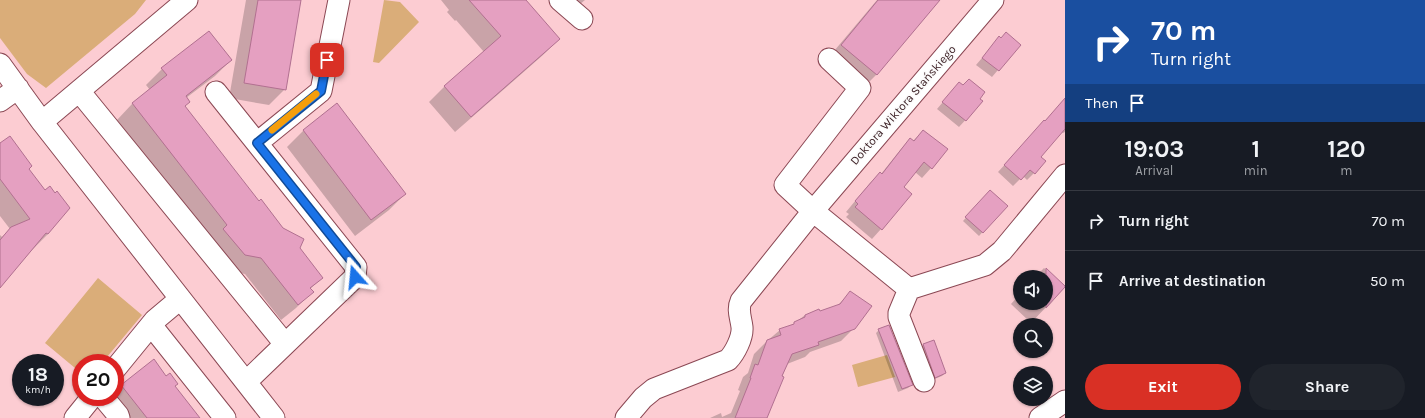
<!DOCTYPE html>
<meta charset="utf-8">
<style>
body{margin:0;font-family:Karla,sans-serif;background:#20242c;color:#f1f3f6;height:100vh;display:flex;flex-direction:column;font-size:15px;white-space:nowrap}
*{box-sizing:border-box;margin:0}
p{font-size:13px;color:#9ea1a6}
.icon{flex:none;width:22px;height:22px;fill:none;stroke:currentColor;stroke-width:2;stroke-linecap:round;stroke-linejoin:round}
.map{position:relative;flex:1;overflow:hidden}
.side{display:flex;flex-direction:column;background:#171b24;width:360px}
.side>*{flex:none}
.banner{background:#1a4fa0;color:#fff;overflow:hidden}
.tools{position:absolute;left:1013px;top:270px;display:grid;gap:8px}
.tools a{display:grid;place-items:center;width:40px;height:40px;border-radius:50%;background:#171b24;box-shadow:0 1px 3px #0004;font-size:20px}
.speed{position:absolute;left:12px;top:354px;display:flex;gap:8px;font-size:20px;font-weight:700;text-align:center}
.speed>*{display:grid;place-content:center;width:52px;height:52px;border-radius:50%;background:#171b24;box-shadow:0 1px 3px #0004;line-height:1}
.speed small{font-size:10px;font-weight:400}
.speed .limit{border:6px solid #d22;background:#fff;color:#111}
.pin{position:absolute;display:grid;place-items:center;width:34px;height:34px;color:#fff;margin:-17px;border-radius:8px;box-shadow:0 2px 6px #0006}
.me{position:absolute;width:44px;margin:-22px;rotate:342deg;stroke-linejoin:round;filter:drop-shadow(0 0 3px #0008)}
.turn{display:flex;align-items:center;gap:14px;height:84px;padding:0 20px;font-size:18px}
.turn .icon{width:52px;height:52px;stroke-width:2.5}
.turn b{display:block;font-size:28px;line-height:34px}
.then{display:flex;align-items:center;height:38px;padding:0 20px;background:#0003;gap:8px;font-size:15px}
.eta{display:flex;justify-content:space-evenly;align-items:center;height:68px;text-align:center}
.eta b{font-size:24px;font-weight:700;line-height:28px}
.action{display:flex;gap:8px;margin-top:auto;padding:8px 20px}
.action a{flex:1;height:46px;border-radius:24px;background:#d93025;color:#fff;font-size:16px;font-weight:700;line-height:46px;text-align:center}
.action a+a{background:#20242c;color:#f1f3f6}
ul{padding:0;list-style:none}
li{display:flex;align-items:center;gap:12px;height:60px;padding:0 20px;border-top:1px solid #363941}
li div{flex:1}
li b{display:block;font-size:15px}
li em{font-style:normal}
main{display:flex;flex:1;min-height:0}
.map>svg:first-child{display:block}
.green{fill:#daad79}
.shadow{fill:#0003}
.building{fill:#e5a0c1;stroke:#b17090}
.lines{fill:none;stroke-linecap:round;stroke-linejoin:round}
.minor-casing{stroke:#8b4854;stroke-width:23}
.minor{stroke:#fff;stroke-width:21}
.route-casing{stroke:#114b97;stroke-width:10}
.route{stroke:#1a73e8;stroke-width:7}
.slow{stroke:#f59e0b;stroke-width:7}
.labels{text-anchor:middle;dominant-baseline:central;stroke-width:3;stroke-linejoin:round;paint-order:stroke}
.street-label{font-size:12px;fill:#34181d;stroke:#fbfbfb}
</style>
<main>
<div class="map">
<svg width="1065" height="418" viewBox="0 0 1065 418">
<rect width="100%" height="100%" fill="#fcccd2"/>
<path class="green" d="M0,0H146L135,14L46,88L27,74L0,38Z
M384,0L400,2L419,22L379,63L373,62Z
M98,278L142,315L102,363H81V373L45,343Z
M887,355L895,377L858,387L852,365Z"/>
<path class="shadow" d="M246,0H300L285,89L269,105L229,98Z
M441,0H525L559,39L543,55L455,132L429,102L445,86L484,52L456,20L455,21L447,12L449,10Z
M575,0H585L579,5Z
M877,0H939L877,74L864,87L829,57Z
M999,38L1019,45L992,77L976,65Z
M231,60L215,76L186,98L184,106L259,202L322,278L310,289L312,292L296,308L281,320L245,274L229,271L212,242L117,120L132,104L150,90L146,85L162,69Z
M959,83L982,102L959,127L937,109Z
M1065,99V132L1063,133L1061,132L1040,157L1044,161L1034,173L1027,180L1023,176L1013,186L998,172Z
M337,105L405,194L389,210L355,236L287,147L303,131Z
M923,131L931,168L922,178L915,172L902,187L881,229L872,239L846,217L849,214L846,212L870,183L880,173L881,174L901,149L910,139L913,141Z
M0,145L28,169L48,234L32,250L0,286V235L2,237L10,229L0,216Z
M990,191L1006,206L979,236L963,221Z
M1044,268L1065,287L1031,323L1011,304L1020,294V303H1046V277H1035Z
M851,292L854,328L841,341L810,352L805,357L787,364L766,418H710L721,413L722,417L731,413L740,391L738,390L743,377L748,373L754,354L767,341L780,330L790,327L805,315L820,312L837,306Z
M879,330L911,385L908,388L898,392L876,333Z
M933,341L945,373L942,376L932,380L920,348L923,345Z
M122,385L174,386L199,418H125L115,397V392Z"/>
<path class="building" d="M258,0H301L286,90L244,83Z
M469,0H526L560,39L471,117L444,86L501,36Z
M878,0H940L877,75L841,45Z
M209,31L232,60L186,96L190,102L185,106L259,201L261,199L283,228L304,239L300,248L323,278L310,288L314,292L298,305L261,258L245,255L223,229L227,225L132,103L167,75L161,68Z
M1006,32L1021,45L999,71L982,58L999,36L1001,38Z
M969,79L985,92L980,99L983,101L966,121L942,102L959,82L963,85Z
M1065,98V129L1041,157L1046,161L1035,174L1030,170L1021,180L1004,165L1044,120L1045,121Z
M337,103L406,194L371,220L303,130Z
M923,130L948,149L932,169L924,162L904,187L912,194L882,230L855,207L858,204L855,201L880,172L882,174L910,138L914,141Z
M10,136L32,166L29,169L45,190L50,186L55,193L57,191L70,208L48,234L46,233L0,288V240L11,227L30,219L0,179V143Z
M990,190L1008,206L983,233L965,217Z
M1046,268L1065,286V287L1046,308Z
M850,291L872,306L855,329L818,342L819,345L792,354L782,376L784,377L767,418H735L751,378H750L755,364L758,365L767,340L781,335L779,329L794,324V322L805,317V315L819,309L820,311L840,304Z
M889,325L913,385L902,389L878,329Z
M934,340L946,373L935,378L923,344Z
M154,359L166,376L170,373L178,384L175,386L200,418H147L121,385Z"/>
<g class="lines">
<g class="minor-casing">
<path id="minor" d="M560,0L582,19
M829,59L860,88L785,185L813,211L993,0
M0,64L42,122L274,418
M79,91L285,344
M216,92L356,267L355,277L246,382
M0,101L18,88
M42,122L187,0
M257,143L321,91L339,0
M909,289L899,313V317L924,381
M151,325L225,418
M115,369L155,320L180,299
M103,397L118,415L119,418
M75,418L92,397
M626,418L643,398L654,389L728,360C735,353 743,337 742,327C741,318 737,310 741,301L813,211L909,289L985,265L1002,251L1065,175
M1040,418L1065,401"/>
</g>
<use href="#minor" class="minor"/>
</g>
<g class="lines">
<g class="route-casing">
<path id="route" d="M327,60L321,91L257,143L356,267L355,277"/>
</g>
<use href="#route" class="route"/>
<path class="slow" d="M272,130L316,94"/>
</g>
<g class="labels">
<g class="street-label">
<text transform="translate(903 105) rotate(-49)">Doktora Wiktora Stańskiego</text>
</g>
</g>
</svg>
<div class="tools">
<a><svg class="icon" aria-label="sound" viewBox="0 0 24 24"><path d="M4 9h4l5-4v14l-5-4H4zM17 9q2 3 0 6"/></svg></a>
<a><svg class="icon" aria-label="search" viewBox="0 0 24 24"><circle cx="10" cy="10" r="6"/><path d="M15 15l6 6"/></svg></a>
<a><svg class="icon" aria-label="layers" viewBox="0 0 24 24"><path d="M12 4l9 5-9 5-9-5zM3 14l9 5 9-5"/></svg></a>
</div>
<div class="speed"><div>18<small>km/h</small></div><div class="limit">20</div></div>
<div class="pin" style="left:327px;top:60px;background:#d93025"><svg class="icon" aria-label="arrive" viewBox="0 0 24 24"><path d="M6 21V4h12l-3 4 3 4H6"/></svg></div>
<svg class="me" style="left:355px;top:277px" viewBox="-20 -20 40 40"><path d="M0-17L14 15 0 8-14 15z" fill="#1a73e8" stroke="#fff" stroke-width="4"/></svg>
</div>
<section class="side">
<div class="banner">
<div class="turn"><svg class="icon" aria-label="right" viewBox="0 0 24 24"><path d="M7 20v-9h11M14 6l5 5-5 5"/></svg><div><b>70 m</b>Turn right</div></div>
<div class="then">Then<svg class="icon" aria-label="arrive" viewBox="0 0 24 24"><path d="M6 21V4h12l-3 4 3 4H6"/></svg></div>
</div>
<div class="eta">
<div><b>19:03</b><p>Arrival</p></div>
<div><b>1</b><p>min</p></div>
<div><b>120</b><p>m</p></div>
</div>
<ul>
<li><svg class="icon" aria-label="right" viewBox="0 0 24 24"><path d="M7 20v-9h11M14 6l5 5-5 5"/></svg><div><b>Turn right</b></div><em>70 m</em></li>
<li><svg class="icon" aria-label="arrive" viewBox="0 0 24 24"><path d="M6 21V4h12l-3 4 3 4H6"/></svg><div><b>Arrive at destination</b></div><em>50 m</em></li>
</ul>
<div class="action"><a>Exit</a><a>Share</a></div>
</section>
</main>
